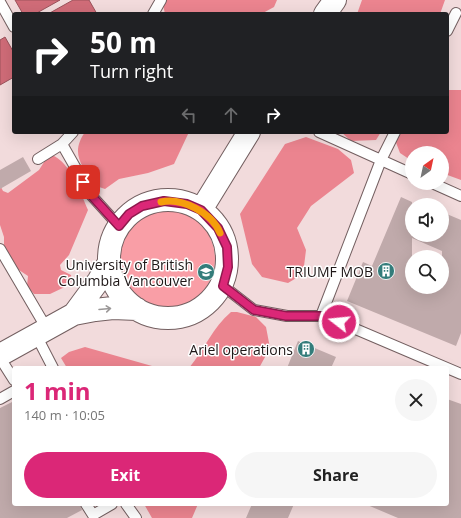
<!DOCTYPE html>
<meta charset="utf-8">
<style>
body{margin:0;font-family:"Open Sans",sans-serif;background:#f6f6f6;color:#222;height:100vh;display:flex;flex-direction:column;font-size:15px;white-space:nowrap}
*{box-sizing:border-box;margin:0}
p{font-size:13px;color:#767676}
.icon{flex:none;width:22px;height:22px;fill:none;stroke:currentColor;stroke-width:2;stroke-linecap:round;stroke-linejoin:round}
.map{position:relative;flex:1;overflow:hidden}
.drawer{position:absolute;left:12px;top:366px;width:437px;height:140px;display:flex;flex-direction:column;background:#fff;border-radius:4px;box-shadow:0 4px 16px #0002}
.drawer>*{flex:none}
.guide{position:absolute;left:12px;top:12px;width:437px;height:122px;border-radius:4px;box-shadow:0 4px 16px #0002;background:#202124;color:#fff;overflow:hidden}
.needle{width:26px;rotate:33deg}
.tools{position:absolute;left:405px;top:146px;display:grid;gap:8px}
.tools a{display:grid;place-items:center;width:44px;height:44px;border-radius:50%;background:#fff;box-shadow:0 4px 16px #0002;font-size:20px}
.pin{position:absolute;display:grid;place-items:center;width:34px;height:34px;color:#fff;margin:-17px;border-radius:8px;box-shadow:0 2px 6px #0006}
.me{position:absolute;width:44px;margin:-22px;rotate:286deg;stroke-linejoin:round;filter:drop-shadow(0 0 3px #0008)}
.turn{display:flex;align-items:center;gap:14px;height:84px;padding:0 12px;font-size:18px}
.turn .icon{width:52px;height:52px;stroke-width:2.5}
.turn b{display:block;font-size:28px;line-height:34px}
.lanes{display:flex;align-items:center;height:38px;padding:0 12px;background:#0003;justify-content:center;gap:20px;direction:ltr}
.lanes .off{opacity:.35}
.round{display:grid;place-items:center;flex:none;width:42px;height:42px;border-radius:21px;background:#f6f6f6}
.headline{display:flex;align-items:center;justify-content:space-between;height:68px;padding:0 12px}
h1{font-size:24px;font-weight:700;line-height:30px;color:#db2777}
.button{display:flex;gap:8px;margin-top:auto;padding:8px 12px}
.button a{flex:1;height:46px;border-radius:24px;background:#db2777;color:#fff;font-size:16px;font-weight:700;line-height:46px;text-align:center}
.button a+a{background:#f6f6f6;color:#222}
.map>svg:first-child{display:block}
.green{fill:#f99ea6}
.forest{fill:#eb848f}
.water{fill:#d06c78;stroke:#9b525b}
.building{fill:#c0aaab;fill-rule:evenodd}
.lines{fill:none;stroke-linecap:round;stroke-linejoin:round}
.lane-casing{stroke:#735f60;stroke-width:12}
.secondary-casing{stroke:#735f60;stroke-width:24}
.lane{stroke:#fff;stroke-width:10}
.secondary{stroke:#fff;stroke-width:22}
.oneway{stroke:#9a9797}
.route-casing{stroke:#8e194d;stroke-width:10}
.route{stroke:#db2777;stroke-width:7}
.slow{stroke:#f59e0b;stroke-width:7}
.labels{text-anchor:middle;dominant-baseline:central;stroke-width:3;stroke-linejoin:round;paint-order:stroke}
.poi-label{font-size:14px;fill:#1e1717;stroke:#fff;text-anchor:end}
</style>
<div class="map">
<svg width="461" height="518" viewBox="0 0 461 518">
<rect width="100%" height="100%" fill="#f2dbdc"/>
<path class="green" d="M117 259a49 49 0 1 1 98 0a49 49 0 1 1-98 0Z"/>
<path class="forest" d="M162,0H277L274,7L263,13L251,14H165Z
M362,0H445L440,14H357Z
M447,90H461V180L442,173V153H412V161L400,153L392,132H447Z
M85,132H189L174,164L148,173L119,179L105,189L93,185C82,164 70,154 85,132Z
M341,132H381L376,140L351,141Z
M306,137L338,149L351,160L354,173L311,206L297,228L306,250L303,274L288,283L262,277L252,264L240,214L285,144Z
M52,155C71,163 80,192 88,210L69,255L60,265L61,270L71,275L72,280L69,285L50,294H34L27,286L28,276L13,266L4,248V237L0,225V185L3,191L8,193L39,170L46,159Z
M231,312H237L256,317L266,327L270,348L259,368H189C204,350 213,327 231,312Z
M85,347L152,366L164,368H67L61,358L69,352Z
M144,504H198L192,518H152Z"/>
<path class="water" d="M15,0H60L35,14H23Z
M73,0H89L97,14H48Z
M5,37L14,53V77L0,85V40Z"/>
<path class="building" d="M23,157L31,171L0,189V170Z
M401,197L412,202V235H442V212L461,220V333L456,346L347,301L363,262L372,266ZM412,238L442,251V287H412Z
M298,341L336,357L331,368H287Z
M447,399L461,404V518H398L365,504H447Z
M14,401V504H80L82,510L67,518H0V408Z
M252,504H294L288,518H246Z"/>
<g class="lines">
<g class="lane-casing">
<path id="lane" d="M0,2L14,27
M153,14L161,0
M447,31L456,13
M319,132L412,174
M62,144L73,132
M38,159L62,144L91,195L119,226
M432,183L461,196
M0,249L47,329
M223,286L254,310L287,316H321L381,160L395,132
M321,316L339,322L461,374
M36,335L53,368
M0,358L14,380
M0,399L14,391
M86,504L93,515L112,504
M126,504L136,518"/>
</g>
<g class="secondary-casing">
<path id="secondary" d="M325,14L335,0
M109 259a59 59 0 1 1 118 0a59 59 0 1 1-118 0Z
M201,210L249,132
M74,314L99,280L108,264
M0,355L74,314L95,310L113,308L137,309"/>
</g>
<use href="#lane" class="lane"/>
<use href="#secondary" class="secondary"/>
</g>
<defs><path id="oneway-shaft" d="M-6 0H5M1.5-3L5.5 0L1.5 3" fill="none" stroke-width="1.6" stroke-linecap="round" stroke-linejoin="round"/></defs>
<use class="oneway" href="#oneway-shaft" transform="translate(105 309) rotate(-5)"/>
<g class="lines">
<g class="route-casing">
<path id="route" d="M83,182L90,194L119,226L129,214L142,206L164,201L187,204L201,210L218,228L227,247L228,267L223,286L254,310L286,316H321L339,322"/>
</g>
<use href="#route" class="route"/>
<path class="slow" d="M161,202C182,197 212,213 220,233"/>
</g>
<defs>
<g id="building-disc" transform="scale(0.9)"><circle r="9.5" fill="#337c7a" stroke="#fff"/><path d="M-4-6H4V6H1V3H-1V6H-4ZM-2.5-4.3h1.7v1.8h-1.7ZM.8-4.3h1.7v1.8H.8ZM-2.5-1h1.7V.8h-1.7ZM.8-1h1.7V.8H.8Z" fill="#fff"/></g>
<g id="university-disc" transform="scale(0.9)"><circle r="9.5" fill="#337c7a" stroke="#fff"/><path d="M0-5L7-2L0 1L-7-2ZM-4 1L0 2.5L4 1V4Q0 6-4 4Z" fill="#fff"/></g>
</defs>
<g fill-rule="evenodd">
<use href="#building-disc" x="386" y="271"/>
<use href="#university-disc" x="206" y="272"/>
<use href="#building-disc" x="306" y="349"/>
</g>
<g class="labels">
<g class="poi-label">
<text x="193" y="264">University of British<tspan x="193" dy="16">Columbia Vancouver</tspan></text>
<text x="373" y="271">TRIUMF MOB</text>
<text x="293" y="349">Ariel operations</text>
</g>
</g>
</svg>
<div class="tools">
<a><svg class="needle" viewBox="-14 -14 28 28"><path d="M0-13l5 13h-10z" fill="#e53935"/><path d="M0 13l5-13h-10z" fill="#767676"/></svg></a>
<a><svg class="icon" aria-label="sound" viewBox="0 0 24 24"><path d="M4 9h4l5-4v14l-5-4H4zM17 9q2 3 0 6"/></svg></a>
<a><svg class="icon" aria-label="search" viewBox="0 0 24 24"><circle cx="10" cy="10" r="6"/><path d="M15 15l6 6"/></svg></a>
</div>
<div class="pin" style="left:83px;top:182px;background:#d93025"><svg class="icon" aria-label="arrive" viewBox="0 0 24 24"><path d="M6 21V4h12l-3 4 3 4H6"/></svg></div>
<svg class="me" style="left:339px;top:322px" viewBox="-20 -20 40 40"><circle r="17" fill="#db2777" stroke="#fff" stroke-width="3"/><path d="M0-11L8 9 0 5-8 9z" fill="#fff"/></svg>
<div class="guide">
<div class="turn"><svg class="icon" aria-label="right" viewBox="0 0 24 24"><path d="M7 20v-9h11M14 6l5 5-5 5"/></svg><div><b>50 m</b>Turn right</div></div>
<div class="lanes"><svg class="icon off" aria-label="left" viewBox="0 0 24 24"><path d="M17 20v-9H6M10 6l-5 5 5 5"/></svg><svg class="icon off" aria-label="ahead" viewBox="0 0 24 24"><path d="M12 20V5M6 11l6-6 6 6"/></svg><svg class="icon" aria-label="right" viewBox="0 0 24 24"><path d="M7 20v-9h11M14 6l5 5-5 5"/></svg></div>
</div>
<section class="drawer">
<div class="headline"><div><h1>1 min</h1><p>140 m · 10:05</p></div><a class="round"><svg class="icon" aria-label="close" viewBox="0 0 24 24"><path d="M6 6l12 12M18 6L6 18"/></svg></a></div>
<div class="button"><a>Exit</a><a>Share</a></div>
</section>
</div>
